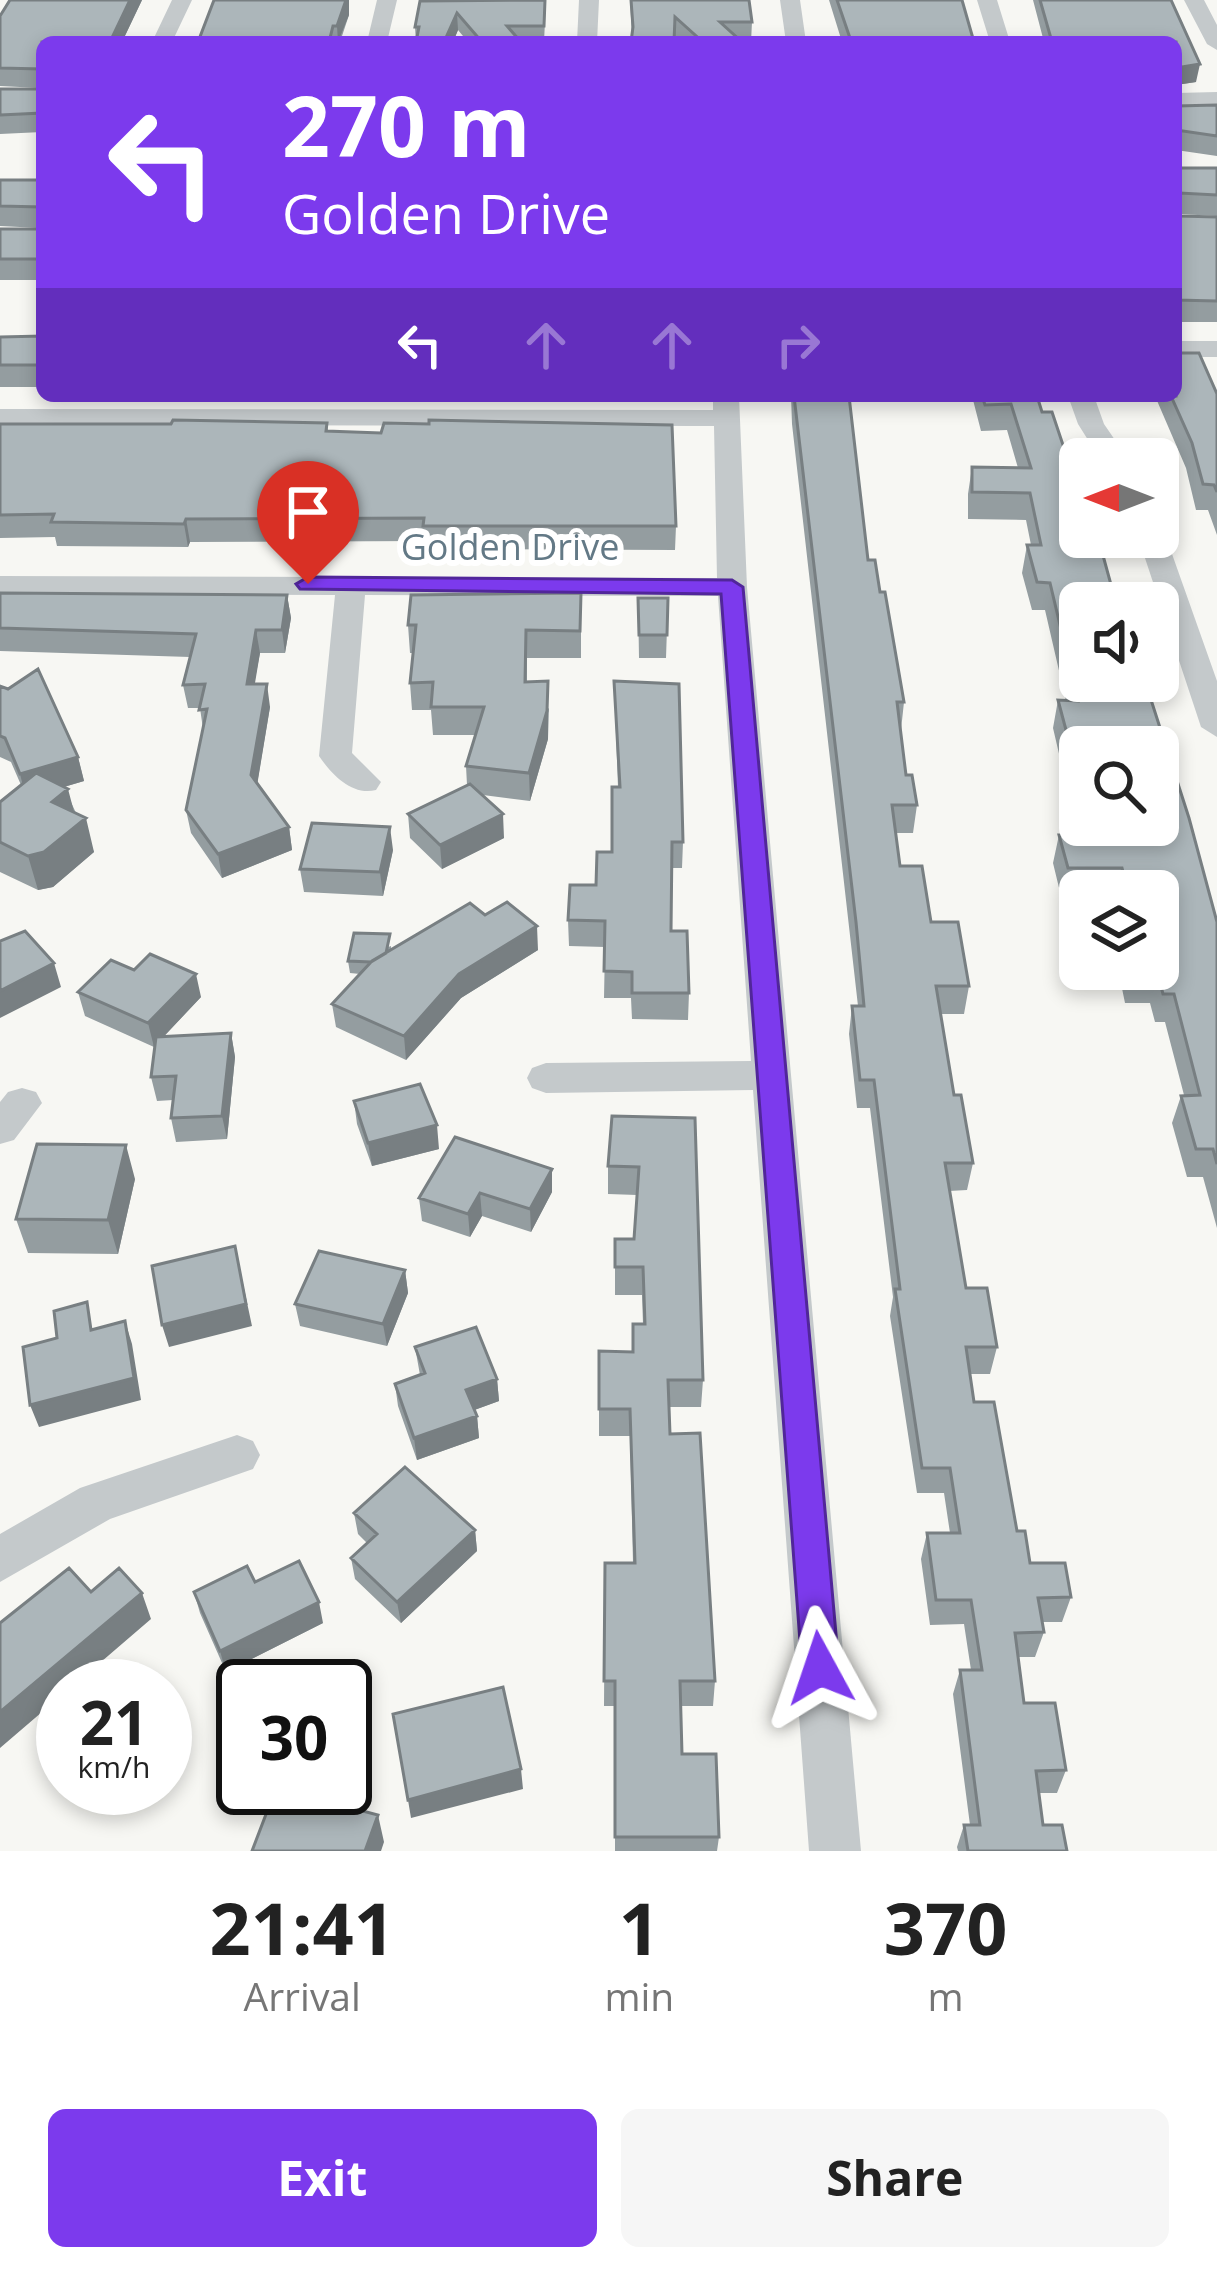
<!DOCTYPE html>
<style>
body{margin:0;font-family:"Open Sans",sans-serif;background:#f6f6f6;color:#222;height:100vh;display:flex;flex-direction:column;font-size:45px;white-space:nowrap}
*{box-sizing:border-box;margin:0}
p{font-size:39px;color:#767676}
.icon{flex:none;width:66px;height:66px;fill:none;stroke:currentColor;stroke-width:2;stroke-linecap:round;stroke-linejoin:round}
.map{position:relative;height:1851px;overflow:hidden}
.panel{display:flex;flex-direction:column;background:#fff;flex:1}
.panel>*{flex:none}
.top-card{position:absolute;left:36px;top:36px;width:1146px;height:366px;border-radius:18px;box-shadow:0 6px 18px #0003;background:#7c3aed;color:#fff;overflow:hidden}
.needle{width:78px;rotate:270deg}
.buttons{position:absolute;left:1059px;top:438px;display:grid;gap:24px}
.buttons a{display:grid;place-items:center;width:120px;height:120px;border-radius:18px;background:#fff;box-shadow:0 6px 18px #0003;font-size:60px}
.speed{position:absolute;left:36px;top:1659px;display:flex;gap:24px;font-size:60px;font-weight:700;text-align:center}
.speed>*{display:grid;place-content:center;width:156px;height:156px;border-radius:50%;background:#fff;box-shadow:0 6px 18px #0003;line-height:1}
.speed small{font-size:30px;font-weight:400}
.speed .limit{border:6px solid #111;border-radius:18px;background:#fff;color:#111}
.pin{position:absolute;display:grid;place-items:center;width:102px;height:102px;color:#fff;margin:-123px -51px;border-radius:50% 50% 50% 0;rotate:-45deg;box-shadow:0 0 12px #0007}
.pin .icon{rotate:45deg}
.me{position:absolute;width:132px;margin:-66px;rotate:355deg;stroke-linejoin:round;filter:drop-shadow(0 0 9px #0008)}
.turn{display:flex;align-items:center;gap:42px;height:252px;padding:0 48px;font-size:54px}
.turn .icon{width:156px;height:156px;stroke-width:2.5}
.turn b{display:block;font-size:84px;line-height:102px}
.lanes{display:flex;align-items:center;height:114px;padding:0 48px;background:#0003;justify-content:center;gap:60px;direction:ltr}
.lanes .off{opacity:.35}
.eta{display:flex;justify-content:space-evenly;align-items:center;height:204px;text-align:center}
.eta b{font-size:72px;font-weight:700;line-height:84px}
.button{display:flex;gap:24px;margin-top:auto;padding:24px 48px}
.button a{flex:1;height:138px;border-radius:18px;background:#7c3aed;color:#fff;font-size:48px;font-weight:700;line-height:138px;text-align:center}
.button a+a{background:#f6f6f6;color:#222}
.map>svg:first-child{display:block}
.lines{fill:none;stroke-linecap:round;stroke-linejoin:round}
.minor{fill:#c4c9cb;fill-rule:evenodd}
.wall{fill:#949da0}
.shaded-wall{fill:#787f82}
.building{fill:#acb6ba;stroke:#787f82;stroke-width:3}
.route{fill:#7c3aed;stroke:#51269a;stroke-width:3}
.labels{text-anchor:middle;dominant-baseline:central;stroke-width:12;stroke-linejoin:round;paint-order:stroke}
.street-label{font-size:36px;fill:#637986;stroke:#fff}
</style>
<div class="map">
<svg width="1217" height="1851" viewBox="0 0 1217 1851">
<rect width="100%" height="100%" fill="#f7f7f3"/>
<g class="lines">
<path class="minor" d="M172,0H192L172,42H152Z
M377,0H397L387,42H367Z
M579,0H599L597,42H577Z
M780,0H800L806,42H786Z
M977,0H997L1010,42H990Z
M1184,0H1204L1217,25V50L1207,44Z
M1217,92V104L1176,105V93Z
M1176,341H1217V357H1176Z
M713,396H739L747,587L861,1851H809L753,1090L546,1093L532,1088L527,1078L532,1068L546,1063L751,1061L718,596L365,595L352,753L381,782L376,790C352,796 332,775 319,756L335,595L0,594V576L717,578L714,426L0,425V409L713,410Z
M1068,396H1094L1104,424L1128,459H1100L1078,424Z
M1158,530L1166,537L1217,681V737L1201,727L1138,537H1158Z
M22,1088L36,1092L42,1103L14,1140L0,1144V1102L8,1092Z
M237,1435L253,1441L260,1455L253,1469L110,1519L0,1582V1534L80,1488Z"/>
</g>
<path class="wall" d="M142,0L122,42H42V132L0,134V89L39,88L0,86V16Z
M546,0L544,42H468L458,30L453,42H416L415,27L420,1Z
M630,0H749L752,22L751,42H678L675,39L632,36Z
M829,0H962L974,42H842Z
M1033,0H1171L1196,82L1176,85V42H1044Z
M348,3L349,15L340,42H198Z
M1217,105V156L1176,150V106Z
M1176,168H1217V216L1178,214L1180,216L1217,217V322H1176Z
M0,180H42V280H0V229L39,228L0,226Z
M42,336V387H0V337Z
M1217,394V535L1208,510H1196L1186,468L1155,396Z
M791,396H849L868,560L880,592L904,702L901,730L906,775L917,805L913,833H895L900,866L969,986L964,1014H941L954,1095L973,1163L967,1190L949,1191L966,1288L997,1347L990,1374H970L974,1402L1017,1531L1030,1563L1071,1597L1062,1622H1042L1044,1632L1035,1657H1018L1024,1703L1066,1770L1057,1793H1039L1043,1825L1067,1851H958L957,1847L964,1825H970L953,1694L960,1670H971L964,1624L930,1625L921,1559L927,1533H950L944,1493H917L890,1316L893,1297L870,1108H857L849,1034L852,1006H858L792,424Z
M972,396H1037L1042,412H1052L1075,481L1080,482V537H1098L1116,603H1080V681H1145L1189,818L1217,922V1228L1203,1177H1187L1172,1123L1181,1096L1184,1095L1165,1022H1155L1150,1003H1125L1118,969H1158V891H1080V896H1061L1053,863L1059,835H1120L1117,825H1158V747H1080V758H1060L1053,728L1058,700L1066,701L1045,610H1032L1022,573L1027,545H1031L1026,520L968,519V494L972,467L1018,468L1007,430L981,431Z
M327,423L328,431L676,526L675,550L425,549V541L190,542L188,547L57,546L55,537L0,538V424Z
M0,593L287,595L291,618L285,653H260L254,684L270,707L257,784L289,827L292,850L222,878L191,833L186,810L203,729L200,708H188L183,685L190,657L0,651Z
M581,593V658H527V682L549,709L548,739L530,801L483,795L504,838L442,869L410,838L408,814L467,785L466,766L475,735H433L431,710H412L410,683L413,653H410L408,625Z
M638,598H668L666,658H639Z
M614,681L683,842L682,868H672L671,931L689,993L688,1020L632,1019L631,998H604L605,947L569,946L568,920L596,885L612,852L618,787Z
M0,686L78,757L84,781L64,787L94,852L53,887L38,890L0,872V802L21,785L11,762L0,757Z
M393,850L383,896L304,892L300,869Z
M485,915L538,950L461,998L406,1060L336,1027L332,1004L360,974L350,973L348,961L391,946V950Z
M78,992L201,997L164,1036L231,1033L235,1057L227,1139L176,1142L171,1118L173,1100L157,1101L151,1077L154,1047L85,1016Z
M354,1101L439,1149L372,1166L357,1124Z
M695,1118L703,1380L701,1407H669L670,1434L715,1681L713,1706H681L682,1754L719,1837L717,1851H615V1706H604L605,1563H633L630,1436H599V1351L633,1352L643,1324L642,1295H615V1239H634L637,1195L608,1194V1166Z
M455,1137L552,1192L531,1232L482,1216L470,1237L422,1221L419,1198Z
M135,1179L118,1254L28,1253L16,1219Z
M405,1270L408,1293L387,1346L300,1326L295,1304Z
M415,1347L497,1379L499,1401L474,1410L477,1416L479,1438L417,1460L398,1406L395,1384L420,1375Z
M354,1513L475,1530L477,1551L401,1623L355,1579L351,1558L367,1543L358,1534Z
M194,1592L323,1623L226,1672L200,1613Z"/>
<path class="shaded-wall" d="M130,0H142L122,42H110Z
M344,0H349V15L338,42L337,26Z
M457,13L458,30L453,42H444Z
M1200,64L1196,82L1176,85V68Z
M186,519L190,542L188,547L184,524Z
M287,595L291,618L285,653L282,630Z
M256,630L260,653L251,707L247,684Z
M548,681V739L530,801L529,773Z
M267,684L270,707L255,798L251,775Z
M78,757L84,781L26,798L20,774Z
M68,789L77,823L52,802Z
M503,814L504,838L442,869L440,845Z
M86,818L94,852L53,887L38,890L28,856Z
M289,827L292,850L222,878L218,854Z
M390,827L393,850L383,896L380,872Z
M537,926L538,950L461,998L406,1060L404,1036L459,974Z
M54,963L61,987L0,1018V991Z
M196,974L201,997L154,1047L148,1023Z
M231,1033L235,1057L227,1139L222,1116Z
M437,1125L439,1149L372,1166L368,1143Z
M126,1145L135,1179L118,1254L108,1220Z
M552,1169V1192L531,1232L530,1209Z
M480,1193L482,1216L470,1237L468,1214Z
M235,1246L252,1326L169,1347L162,1325Z
M405,1270L408,1293L387,1346L383,1324Z
M125,1321L132,1344L141,1400L39,1427L30,1405Z
M497,1379L499,1401L469,1412L466,1390Z
M477,1416L479,1438L417,1460L414,1438Z
M475,1530L477,1551L401,1623L397,1602Z
M142,1593L151,1619L73,1686H63V1694L0,1748V1712Z
M319,1602L323,1623L226,1672L220,1651Z
M521,1769L523,1789L411,1818L408,1800Z
M378,1815L384,1842L381,1851H365Z"/>
<path class="building" d="M10,0H130L110,42H42V76L41,69L0,68V16Z
M214,0H346L337,26H333L329,42H198Z
M545,0L544,26H507L521,42H482L457,13L444,42H416L419,27H415L420,1Z
M631,0H749L752,22H720L742,42H703L675,17L674,42H631L633,27Z
M837,0H962L974,42H860L862,39L851,41Z
M1040,0H1171L1200,64L1176,68V42H1052Z
M42,85V113L0,115V89H38Z
M1217,105V136L1176,130V106Z
M1176,168H1217V195L1180,193L1176,211Z
M0,180H42V223L41,207L0,206Z
M1176,212L1180,216L1217,217V301L1176,300Z
M42,224V259H0V229H38Z
M42,336V365H0V337Z
M1176,353H1199L1217,394V492L1214,485L1203,484L1192,443L1171,396H1176Z
M794,396H849L868,560H875L880,592H885L904,702H897L906,775H912L917,805H892L900,866H922L931,922H958L969,986H936L954,1095H961L973,1163H945L966,1288H987L997,1347H966L974,1402H994L1017,1531H1025L1030,1563H1065L1071,1597L1038,1598L1044,1632L1015,1633L1024,1703H1055L1066,1770L1036,1771L1043,1825H1062L1067,1851H968L964,1825H980L960,1670H982L971,1600H936L927,1533H960L950,1468H922L895,1289H900L874,1080H860L852,1006H864L856,922Z
M982,396H1037L1042,412H1052L1075,481L1080,482V537H1098L1116,603H1080V681H1145L1189,818L1217,922V1164L1213,1149H1196L1181,1096L1200,1095L1174,994H1163L1158,975H1133L1132,969H1158V891H1128L1122,868H1068L1059,835H1134L1132,825H1158V747H1094L1090,731L1066,730L1058,700L1078,701L1050,583L1037,582L1027,545H1041L1030,493L972,492V467L1031,468L1011,404L985,405Z
M173,420L327,423L326,431L381,433L384,423L429,424V420L672,425L676,526H423L424,518L186,519L184,524L51,522L54,514L0,515V424H171Z
M0,593L287,595L282,630H256L247,684H267L251,775L289,827L218,854L186,810L207,709L199,710L205,684L183,685L196,634L0,628Z
M581,593L580,631L526,630L525,682L548,681L547,711L529,773L466,766L484,707H431L433,682L410,683L416,625H408L411,595Z
M638,598H668L667,635H639Z
M38,669L78,757L20,774L5,738L0,736V686L8,689Z
M614,681L679,684L683,842H672L671,931H687L689,993H632V972L604,971L605,921L568,920L570,885H596L597,852H612V787H620Z
M36,773L68,789L52,802L86,818L44,852L28,856L0,842V802Z
M470,784L503,814L440,845L408,814Z
M312,823L390,827L380,872L300,869Z
M507,902L537,926L459,974L404,1036L332,1004L372,961L470,903L485,915Z
M25,931L54,963L0,991V941Z
M354,933L390,934L386,953L371,962L348,961Z
M150,954L196,974L148,1023L78,992L111,960L134,970Z
M231,1033L222,1116L171,1118L176,1076L151,1077L156,1037Z
M420,1084L437,1125L368,1143L354,1101Z
M612,1116L695,1118L703,1380H668L670,1434L700,1433L715,1681H680L682,1754H716L719,1837H615V1681H604L605,1563H635L630,1409H599V1351L633,1352V1324H645L643,1267H615V1239H634L639,1167L608,1166Z
M455,1137L552,1169L530,1209L480,1193L468,1214L419,1198Z
M37,1144L126,1145L108,1220L16,1219Z
M235,1246L246,1304L162,1325L152,1266Z
M319,1251L405,1270L383,1324L295,1304Z
M87,1302L91,1330L125,1321L134,1378L30,1405L23,1347L57,1338L54,1311Z
M476,1327L497,1379L466,1390L477,1416L414,1438L395,1384L425,1373L415,1347Z
M405,1467L475,1530L397,1602L351,1558L377,1534L354,1513Z
M299,1561L319,1602L220,1651L194,1592L247,1566L255,1582Z
M69,1568L91,1592L119,1568L142,1593L0,1712V1623Z
M503,1687L521,1769L408,1800L393,1714Z
M276,1788L378,1815L365,1851H252Z"/>
<path class="route" d="M308,577L732,580L743,587L839,1668L834,1681L820,1687L807,1681L802,1668L721,594L300,589L296,584Z"/>
<g class="labels">
<g class="street-label">
<text x="510" y="546">Golden Drive</text>
</g>
</g>
</svg>
<div class="buttons">
<a><svg class="needle" viewBox="-14 -14 28 28"><path d="M0-13l5 13h-10z" fill="#e53935"/><path d="M0 13l5-13h-10z" fill="#767676"/></svg></a>
<a><svg class="icon" aria-label="sound" viewBox="0 0 24 24"><path d="M4 9h4l5-4v14l-5-4H4zM17 9q2 3 0 6"/></svg></a>
<a><svg class="icon" aria-label="search" viewBox="0 0 24 24"><circle cx="10" cy="10" r="6"/><path d="M15 15l6 6"/></svg></a>
<a><svg class="icon" aria-label="layers" viewBox="0 0 24 24"><path d="M12 4l9 5-9 5-9-5zM3 14l9 5 9-5"/></svg></a>
</div>
<div class="speed"><div>21<small>km/h</small></div><div class="limit">30</div></div>
<div class="pin" style="left:308px;top:584px;background:#d93025"><svg class="icon" aria-label="arrive" viewBox="0 0 24 24"><path d="M6 21V4h12l-3 4 3 4H6"/></svg></div>
<svg class="me" style="left:820px;top:1668px" viewBox="-20 -20 40 40"><path d="M0-17L14 15 0 8-14 15z" fill="#7c3aed" stroke="#fff" stroke-width="4"/></svg>
<div class="top-card">
<div class="turn"><svg class="icon" aria-label="left" viewBox="0 0 24 24"><path d="M17 20v-9H6M10 6l-5 5 5 5"/></svg><div><b>270 m</b>Golden Drive</div></div>
<div class="lanes"><svg class="icon" aria-label="left" viewBox="0 0 24 24"><path d="M17 20v-9H6M10 6l-5 5 5 5"/></svg><svg class="icon off" aria-label="ahead" viewBox="0 0 24 24"><path d="M12 20V5M6 11l6-6 6 6"/></svg><svg class="icon off" aria-label="ahead" viewBox="0 0 24 24"><path d="M12 20V5M6 11l6-6 6 6"/></svg><svg class="icon off" aria-label="right" viewBox="0 0 24 24"><path d="M7 20v-9h11M14 6l5 5-5 5"/></svg></div>
</div>
</div>
<section class="panel">
<div class="eta">
<div><b>21:41</b><p>Arrival</p></div>
<div><b>1</b><p>min</p></div>
<div><b>370</b><p>m</p></div>
</div>
<div class="button"><a>Exit</a><a>Share</a></div>
</section>
